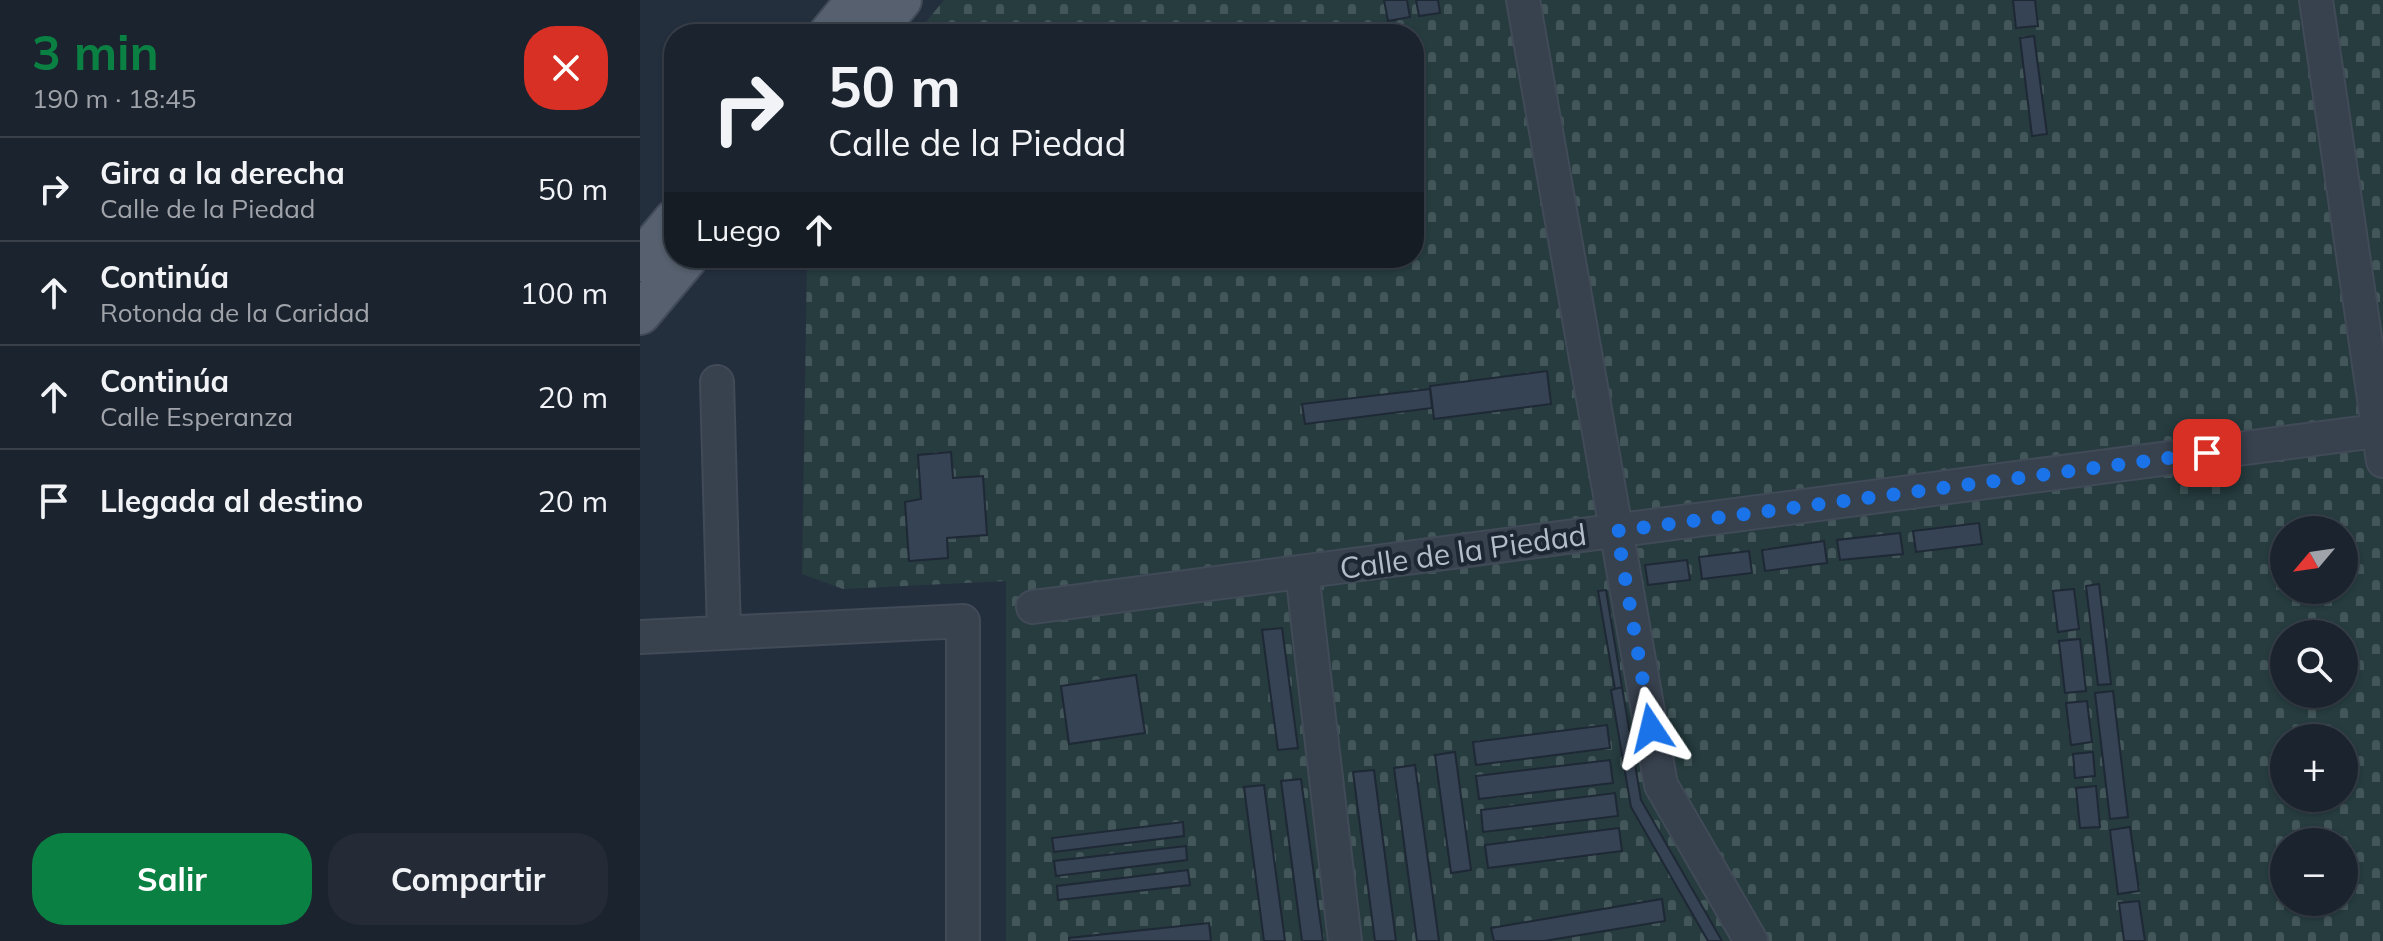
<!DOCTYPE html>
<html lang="es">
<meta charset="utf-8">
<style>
body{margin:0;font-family:Mulish,sans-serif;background:#242b36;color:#f1f3f6;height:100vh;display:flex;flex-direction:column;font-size:30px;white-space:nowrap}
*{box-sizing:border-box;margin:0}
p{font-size:26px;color:#a0a4aa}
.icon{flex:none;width:44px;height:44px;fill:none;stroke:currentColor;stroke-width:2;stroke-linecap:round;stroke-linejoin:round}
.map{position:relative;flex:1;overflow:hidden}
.side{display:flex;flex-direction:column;background:#1b232e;width:640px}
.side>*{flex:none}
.banner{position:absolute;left:24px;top:24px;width:760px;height:244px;border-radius:32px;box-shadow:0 2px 6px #0004,0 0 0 2px #39404a;background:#1b232e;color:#f1f3f6;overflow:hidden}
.needle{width:52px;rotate:241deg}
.tools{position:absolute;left:1630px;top:516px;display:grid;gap:16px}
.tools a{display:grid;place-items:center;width:88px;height:88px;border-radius:50%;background:#1b232e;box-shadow:0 2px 6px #0004,0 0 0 2px #39404a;font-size:40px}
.pin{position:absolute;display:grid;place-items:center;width:68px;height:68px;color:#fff;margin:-34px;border-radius:16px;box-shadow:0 4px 12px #0006}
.me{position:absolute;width:88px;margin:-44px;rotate:350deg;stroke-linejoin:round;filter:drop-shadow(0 0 6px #0008)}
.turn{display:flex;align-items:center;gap:28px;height:168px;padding:0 32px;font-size:36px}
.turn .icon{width:104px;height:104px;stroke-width:2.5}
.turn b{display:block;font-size:56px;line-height:68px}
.then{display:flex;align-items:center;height:76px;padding:0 32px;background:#0003;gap:16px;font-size:30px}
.round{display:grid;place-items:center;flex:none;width:84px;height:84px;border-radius:32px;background:#242b36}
.headline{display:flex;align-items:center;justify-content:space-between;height:136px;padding:0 32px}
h1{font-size:48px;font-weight:700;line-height:60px;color:#0b8043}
.action{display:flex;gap:16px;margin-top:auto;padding:16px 32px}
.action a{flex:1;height:92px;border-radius:32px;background:#0b8043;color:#fff;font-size:32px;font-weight:700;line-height:92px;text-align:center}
.action a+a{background:#242b36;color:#f1f3f6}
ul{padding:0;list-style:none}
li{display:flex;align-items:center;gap:24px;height:104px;padding:0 32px;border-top:2px solid #39404a}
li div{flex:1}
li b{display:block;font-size:30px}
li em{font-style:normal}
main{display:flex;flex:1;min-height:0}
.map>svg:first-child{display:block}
.cemetery{fill:url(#cemetery-stones);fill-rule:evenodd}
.building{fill:#364354;stroke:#1f2835;stroke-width:2}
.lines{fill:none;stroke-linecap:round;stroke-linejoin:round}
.minor-casing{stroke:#414a57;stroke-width:36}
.major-casing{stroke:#414a57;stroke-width:44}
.minor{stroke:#38414e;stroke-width:32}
.major{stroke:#56606e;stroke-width:40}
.route{stroke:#1a73e8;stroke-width:14;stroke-dasharray:0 25.2}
.labels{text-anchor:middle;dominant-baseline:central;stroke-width:8;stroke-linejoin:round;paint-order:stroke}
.street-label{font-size:30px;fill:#b4bcc9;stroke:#1d2633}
</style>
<main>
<section class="side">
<div class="headline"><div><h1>3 min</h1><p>190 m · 18:45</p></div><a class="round" style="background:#d93025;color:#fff"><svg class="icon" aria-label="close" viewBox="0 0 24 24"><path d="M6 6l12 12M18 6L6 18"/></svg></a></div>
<ul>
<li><svg class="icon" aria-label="right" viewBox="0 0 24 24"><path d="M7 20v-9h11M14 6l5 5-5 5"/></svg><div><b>Gira a la derecha</b><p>Calle de la Piedad</p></div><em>50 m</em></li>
<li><svg class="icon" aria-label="ahead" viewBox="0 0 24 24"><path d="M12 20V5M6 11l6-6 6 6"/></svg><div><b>Continúa</b><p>Rotonda de la Caridad</p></div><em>100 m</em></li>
<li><svg class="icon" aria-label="ahead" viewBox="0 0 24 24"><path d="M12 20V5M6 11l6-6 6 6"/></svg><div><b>Continúa</b><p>Calle Esperanza</p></div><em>20 m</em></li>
<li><svg class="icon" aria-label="arrive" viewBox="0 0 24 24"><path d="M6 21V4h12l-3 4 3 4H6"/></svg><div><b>Llegada al destino</b></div><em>20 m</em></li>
</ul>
<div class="action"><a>Salir</a><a>Compartir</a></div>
</section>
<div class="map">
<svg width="1743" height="941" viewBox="0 0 1743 941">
<defs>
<pattern id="cemetery-stones" width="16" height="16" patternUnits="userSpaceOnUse" patternTransform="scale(2)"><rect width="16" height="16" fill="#263c3f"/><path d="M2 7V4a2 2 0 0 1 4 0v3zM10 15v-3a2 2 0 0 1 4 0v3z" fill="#435659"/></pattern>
</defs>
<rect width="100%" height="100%" fill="#242f3e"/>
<path class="cemetery" d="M304,0H1743V941H366V581L203,589L162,574L167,258H774V34H276ZM1644,530H1704V590H1644ZM1644,634H1704V694H1644ZM1644,738H1704V798H1644ZM1644,842H1704V902H1644Z"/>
<path class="building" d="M744,0H767L770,17L748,21Z
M776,0H798L800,13L779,16Z
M1373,0H1395L1398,26L1376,28Z
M1394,36L1407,134L1392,136L1380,38Z
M907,371L911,404L794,419L790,386Z
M790,389L792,408L665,424L662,404Z
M311,452L313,478L343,476L347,535L307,538L308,558L269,561L265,502L281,499L278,455Z
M1339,523L1342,544L1276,552L1273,531Z
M1260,533L1263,554L1200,560L1197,540Z
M1184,541L1187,563L1125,571L1122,550Z
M1109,551L1112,573L1062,579L1059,557Z
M1047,560L1050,580L1008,585L1005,565Z
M1459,584L1471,684L1458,685L1446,586Z
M1434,589L1439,629L1418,632L1413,591Z
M966,590L982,687L975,689L958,591Z
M642,628L658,748L638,750L622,630Z
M1440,639L1446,691L1425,693L1419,641Z
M496,675L505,733L429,744L421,686Z
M982,687L1001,800L1082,941H1068L991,807L971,690Z
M1473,691L1488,817L1470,819L1455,693Z
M1447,701L1452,742L1431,745L1426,703Z
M967,725L970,748L836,765L833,742Z
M815,752L831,870L811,873L795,755Z
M1453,752L1455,776L1435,778L1433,754Z
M970,760L973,783L839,799L836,776Z
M775,765L799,941H777L754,768Z
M734,770L756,941H735L713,772Z
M661,779L683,941H662L641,781Z
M624,785L645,941H624L604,787Z
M1456,786L1460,827L1440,828L1436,788Z
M975,793L978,816L843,832L841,810Z
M543,822L544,836L414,852L412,838Z
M1490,827L1499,891L1478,894L1470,830Z
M979,828L982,851L848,868L845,845Z
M546,846L547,860L416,876L414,861Z
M548,870L550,885L418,900L417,886Z
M1022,899L1025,921L904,941H854L851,928Z
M1499,901L1505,941H1484L1479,903Z
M569,923L571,941H429V938Z"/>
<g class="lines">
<g class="minor-casing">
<path id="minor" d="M883,0L1021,785L1111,941
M1676,0L1743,461
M77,382L84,632
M662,572L705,941
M393,607L1743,430
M0,637L323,621V941"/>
</g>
<g class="major-casing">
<path id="major" d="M189,34L217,0
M232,34L261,0
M0,261L34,220
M0,314L47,258"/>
</g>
<use href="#minor" class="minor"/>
<use href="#major" class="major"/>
</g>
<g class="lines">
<path class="route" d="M1011,728L977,531L1567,453"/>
</g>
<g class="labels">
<g class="street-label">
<text transform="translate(823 551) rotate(-8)">Calle de la Piedad</text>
</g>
</g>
</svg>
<div class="tools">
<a><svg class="needle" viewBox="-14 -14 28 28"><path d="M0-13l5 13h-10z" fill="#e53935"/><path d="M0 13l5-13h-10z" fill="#a0a4aa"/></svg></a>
<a><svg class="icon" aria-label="search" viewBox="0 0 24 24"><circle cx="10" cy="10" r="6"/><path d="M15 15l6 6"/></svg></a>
<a>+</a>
<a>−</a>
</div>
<div class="pin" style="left:1567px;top:453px;background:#d93025"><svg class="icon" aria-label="arrive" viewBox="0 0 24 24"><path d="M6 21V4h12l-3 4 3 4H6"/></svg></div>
<svg class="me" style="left:1011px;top:728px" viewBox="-20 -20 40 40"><path d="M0-17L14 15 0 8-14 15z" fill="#1a73e8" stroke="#fff" stroke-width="4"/></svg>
<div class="banner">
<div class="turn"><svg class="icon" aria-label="right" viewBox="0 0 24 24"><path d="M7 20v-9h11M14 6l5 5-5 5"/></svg><div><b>50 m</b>Calle de la Piedad</div></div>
<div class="then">Luego<svg class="icon" aria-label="ahead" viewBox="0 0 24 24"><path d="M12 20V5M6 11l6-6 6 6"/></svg></div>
</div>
</div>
</main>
